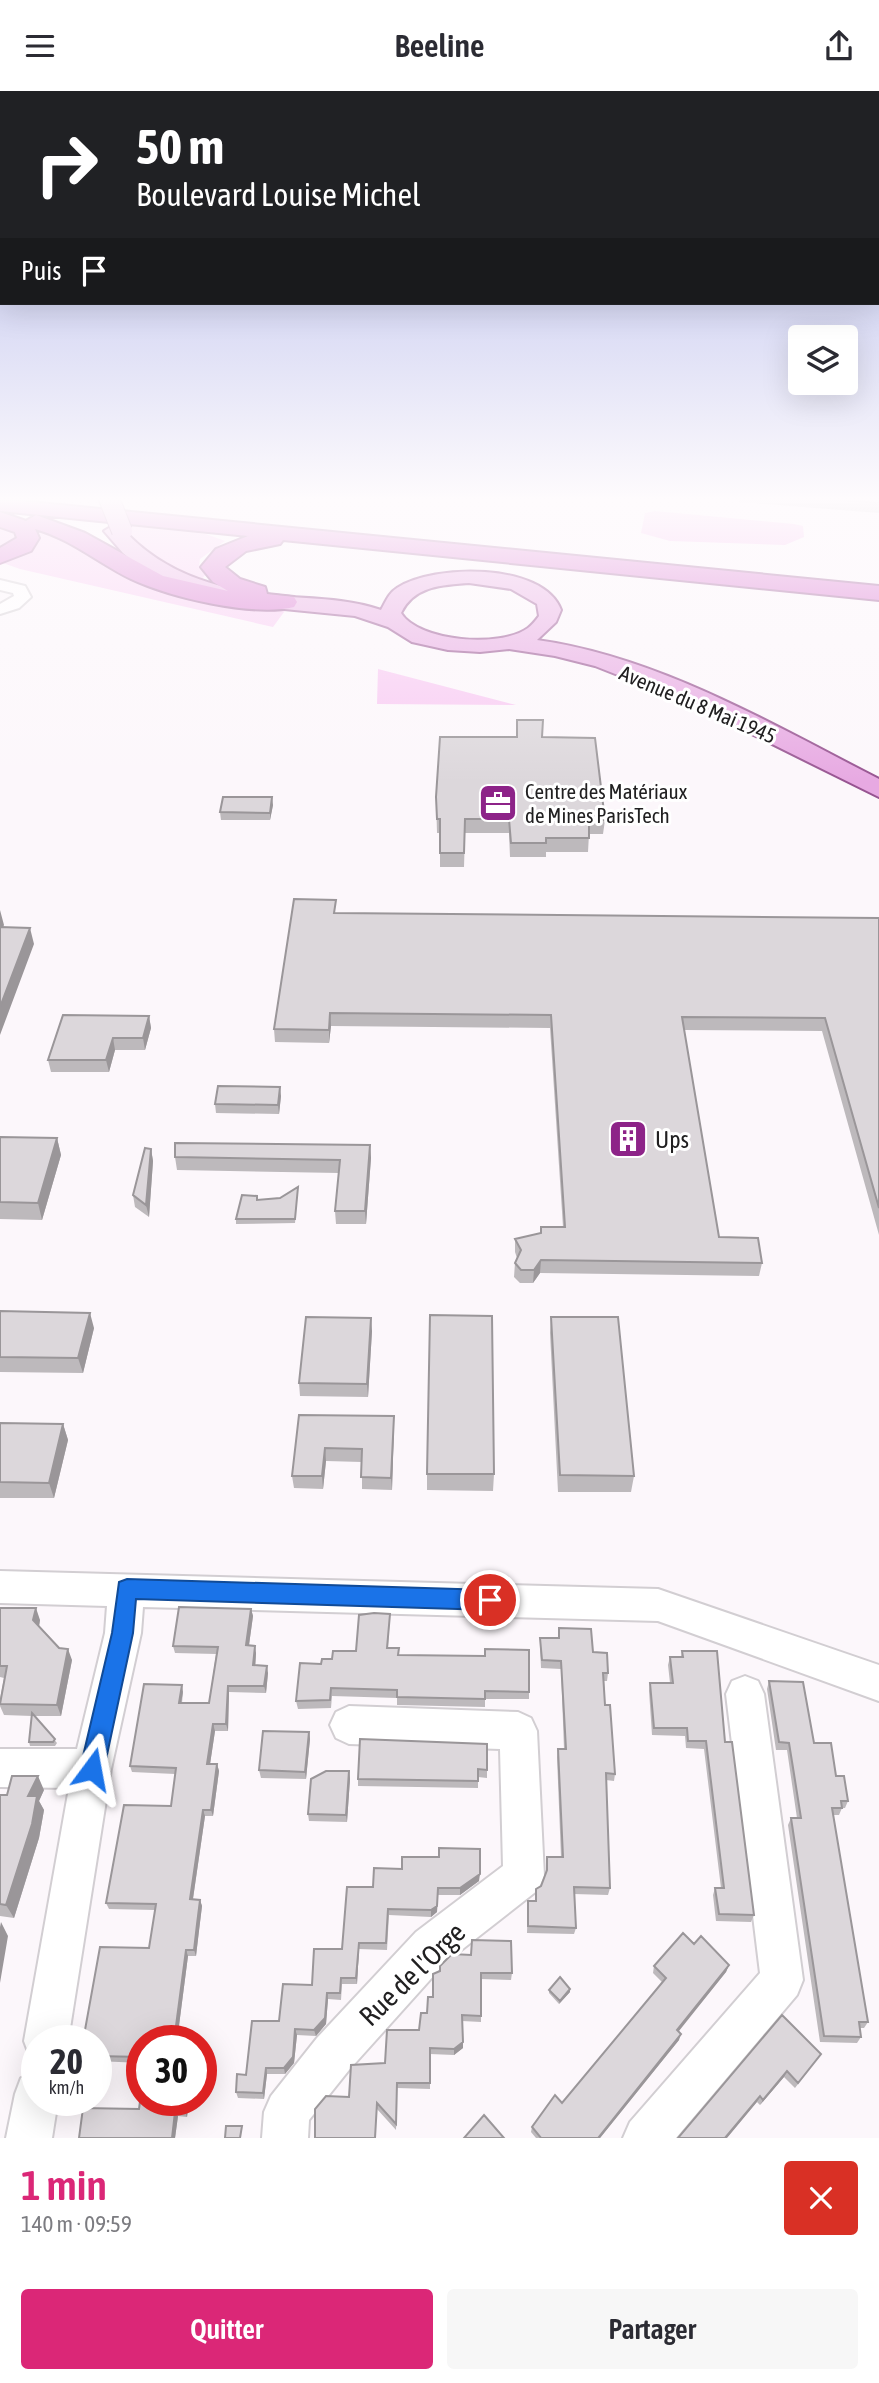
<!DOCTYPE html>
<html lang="fr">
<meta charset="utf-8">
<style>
body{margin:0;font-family:"Asap Condensed",sans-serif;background:#f7f7f7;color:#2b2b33;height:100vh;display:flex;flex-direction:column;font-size:26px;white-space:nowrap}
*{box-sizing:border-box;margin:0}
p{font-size:23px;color:#7c7c81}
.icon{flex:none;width:38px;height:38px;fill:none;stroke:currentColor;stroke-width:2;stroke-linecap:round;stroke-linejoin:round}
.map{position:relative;height:2047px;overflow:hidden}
.sheet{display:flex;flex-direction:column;background:#fff;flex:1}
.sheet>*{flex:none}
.guide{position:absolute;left:0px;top:0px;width:880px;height:214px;box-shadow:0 7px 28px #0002;background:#202124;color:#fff;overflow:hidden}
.fabs{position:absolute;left:788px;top:234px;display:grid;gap:14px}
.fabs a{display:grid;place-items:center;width:70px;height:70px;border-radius:7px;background:#fff;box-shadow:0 7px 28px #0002;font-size:35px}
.speed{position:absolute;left:21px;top:1934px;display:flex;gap:14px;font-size:35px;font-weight:700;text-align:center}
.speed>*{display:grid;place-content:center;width:91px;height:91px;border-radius:50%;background:#fff;box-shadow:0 7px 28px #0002;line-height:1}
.speed small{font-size:18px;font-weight:400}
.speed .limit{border:10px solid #d22;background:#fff;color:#111}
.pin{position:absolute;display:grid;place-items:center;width:60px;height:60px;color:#fff;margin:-30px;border:4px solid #fff;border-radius:50%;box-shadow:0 2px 7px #0007}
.me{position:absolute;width:77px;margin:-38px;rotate:13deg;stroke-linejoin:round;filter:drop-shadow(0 0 5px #0008)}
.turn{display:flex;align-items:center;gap:24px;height:147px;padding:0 21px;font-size:32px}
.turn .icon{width:91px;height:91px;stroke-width:2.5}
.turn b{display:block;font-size:49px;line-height:60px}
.then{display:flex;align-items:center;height:66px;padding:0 21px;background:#0003;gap:14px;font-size:26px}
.round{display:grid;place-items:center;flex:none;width:74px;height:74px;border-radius:7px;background:#f7f7f7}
.summary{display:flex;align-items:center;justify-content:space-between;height:119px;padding:0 21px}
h1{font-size:42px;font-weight:600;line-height:52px;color:#db2777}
.primary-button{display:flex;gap:14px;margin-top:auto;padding:14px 21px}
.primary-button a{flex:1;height:80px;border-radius:7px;background:#db2777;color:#fff;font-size:28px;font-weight:600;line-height:80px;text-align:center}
.primary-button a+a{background:#f7f7f7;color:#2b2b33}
header{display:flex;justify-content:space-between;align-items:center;height:91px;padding:0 21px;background:#fff;font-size:32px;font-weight:600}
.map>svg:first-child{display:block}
.green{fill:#f8c9f2}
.water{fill:#f4b4ec}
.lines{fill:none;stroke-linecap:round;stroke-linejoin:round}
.minor-casing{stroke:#d2ced2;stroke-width:4}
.major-casing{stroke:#975491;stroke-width:4}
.highway-casing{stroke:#975491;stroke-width:4}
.minor{fill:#fff;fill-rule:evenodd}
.major{fill:#e7a9e2;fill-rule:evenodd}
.highway{fill:#d770ce;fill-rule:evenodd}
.major-bridge-casing{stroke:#975491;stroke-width:22;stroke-linecap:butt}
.major-bridge{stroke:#e7a9e2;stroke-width:20}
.wall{fill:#bdb9bc}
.shaded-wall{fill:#9a9699}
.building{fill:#dcd7db;stroke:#9a9699;stroke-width:2}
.route{fill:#1a73e8;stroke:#114b97;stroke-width:2}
.labels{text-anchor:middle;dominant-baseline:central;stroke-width:6;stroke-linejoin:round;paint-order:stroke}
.far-street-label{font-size:21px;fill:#212021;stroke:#fff}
.far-poi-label{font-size:21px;fill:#212021;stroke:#fff;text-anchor:start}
.poi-label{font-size:24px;fill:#212021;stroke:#fff;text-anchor:start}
.near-street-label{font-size:28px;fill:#212021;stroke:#fff}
</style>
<header><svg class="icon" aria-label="menu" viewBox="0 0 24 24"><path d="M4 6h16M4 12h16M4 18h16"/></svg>Beeline<svg class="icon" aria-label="share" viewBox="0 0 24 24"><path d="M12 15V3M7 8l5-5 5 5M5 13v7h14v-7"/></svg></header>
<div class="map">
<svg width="879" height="2047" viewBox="0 0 879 2047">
<rect width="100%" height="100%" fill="#fcf7fb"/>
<path class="green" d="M0,431L31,434L287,517L273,536L20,478L0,471Z
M126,432L206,443L225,450L200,468L199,476L206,483L202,488C174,492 132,458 126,432Z
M378,578L516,614L377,613Z"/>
<path class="water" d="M655,420L794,433L803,435L804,446L785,454L670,450L641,442L645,422Z"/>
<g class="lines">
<g class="minor-casing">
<path id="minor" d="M0,489L25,495L31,506L19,517L0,523V513L14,505L13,502L0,499Z
M0,1480L658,1498L879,1574V1610L658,1530L143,1516L141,1542L111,1678L68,1950H37V1968L30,1966L24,1950L69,1697L0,1696V1658H77L105,1542L107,1515L0,1512Z
M745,1585L758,1590L764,1603L803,1889L797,1904L676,2047H623L630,2031L760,1882L726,1603L732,1590Z
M349,1615L518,1621L531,1627L537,1640L544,1785L538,1799L446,1871L349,1979L309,2029L308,2047H262L264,2021L271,2005L317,1947L416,1841L503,1775L500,1658L349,1653L336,1647L330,1634L336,1621Z
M37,1981V2009H58L52,2047H6L15,2003L21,1987Z"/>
</g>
<g class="major-casing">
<path id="major" d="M114,434L121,436C165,486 226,501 291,506C321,508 352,509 381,519C386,510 389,502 397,497C433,473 543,471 561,519L556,531L537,549C659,566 771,633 879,688V706L691,613L595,575L555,565L509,558L480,561L448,559L412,551L388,536L355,525L264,516L208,505L162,489L141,477L123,462L104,440ZM469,492L511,498L537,513L539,525C536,529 532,534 528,537C501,557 419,551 401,522C414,495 441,494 469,492Z"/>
</g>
<g class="highway-casing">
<path id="highway" d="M0,408L879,495V509L283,449L280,453L246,460L225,476L240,488L265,496L267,503L294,506L297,511L294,516C252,526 169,506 131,488C98,472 71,448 35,438L39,447L31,460L0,472V457L17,447L15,441L0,436V421L26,430L36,424L85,442L163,485L228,500L213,491L201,476L216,458L248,445L0,420Z"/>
</g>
<use href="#minor" class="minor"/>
<use href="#major" class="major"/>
<use href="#highway" class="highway"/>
<g class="major-bridge-casing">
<path id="major-bridge" d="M108,405L122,440"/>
</g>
<use href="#major-bridge" class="major-bridge"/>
</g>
<path class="wall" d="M740,405H879V422L739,411Z
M542,646L605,729L603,743H589L588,761H546V766H510L509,742H465L464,776H440V742H437L436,706Z
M273,714L270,729H221L220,721Z
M336,822L879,827V1144L822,940L684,939L719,1146L762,1172L759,1185L540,1182L533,1192H520L514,1186L515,1172L517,1167L515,1161V1148L540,1142L541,1136H563L550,937L331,935L329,952L275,951L274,938Z
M149,925L151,937L145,959H115L109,981H51L48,969Z
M281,1005L279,1023L216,1022L215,1013Z
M0,1046L57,1047L61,1064L42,1129L0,1128Z
M370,1054L371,1067L366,1133H336L335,1120L339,1082L177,1079L175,1066Z
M151,1058L153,1070L149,1126L135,1116L133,1104Z
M298,1096L295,1132L236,1133V1128L258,1109L280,1107Z
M0,1220L94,1237L83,1282L0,1281Z
M551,1226L634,1385L631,1401H558L550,1242Z
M372,1240L368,1306L300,1305L299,1292Z
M299,1324L394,1325L392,1399L362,1398V1371L326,1370L323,1398L294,1397L292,1385Z
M0,1332L63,1333L68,1349L54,1407H0Z
M427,1383H494L493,1400L427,1399Z
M0,1517L40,1529L39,1535L72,1569L61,1625H34L57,1652L55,1655H30L29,1651L32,1625L4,1624L0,1615V1608L4,1587L0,1586Z
M251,1518L253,1525L249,1554L256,1562L255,1574L268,1582L266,1602L229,1601L228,1640H215L210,1673H217L219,1680L213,1725H205L193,1808L200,1809L202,1815L199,1839L196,1865H188L177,1950H142V1972L96,1970V1950L149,1857L155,1819L109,1818L106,1812L171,1715L175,1683L132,1681L130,1675L183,1601L182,1612H209L216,1563L175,1562L173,1555Z
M390,1523L388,1557H399V1564L529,1601V1608H485V1616L397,1614V1607L332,1605L331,1617L298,1618L296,1610L321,1573L356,1560Z
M559,1537L593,1561L608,1582L607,1590H604L605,1614L615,1683L614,1690L606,1689L610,1797L608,1804L574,1803L576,1837L574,1843L527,1842L528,1810H535L536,1798L541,1795L546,1782L547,1766H561L557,1666L558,1658H564L561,1578L541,1577L540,1555V1547H558Z
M682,1560L725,1651L754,1824L751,1831L716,1830L713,1804L715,1797H721L704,1658L686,1657L685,1645L652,1644L649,1600L650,1592H670L668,1574L670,1566H681Z
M769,1590L836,1685L848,1710L845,1717H842L839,1724H833L868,1931L864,1937H860L861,1946L857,1952L820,1951L788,1734L791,1727H797L787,1659H776L767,1598Z
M309,1641L310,1648L306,1688L261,1687L259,1679Z
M360,1648L487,1679V1687L478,1686V1697L358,1695V1688Z
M349,1680L350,1688L347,1731L309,1730L308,1723Z
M44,1699L39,1710L44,1719L39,1747L14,1827L0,1825V1704Z
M402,1778L479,1790L460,1804H438L437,1821L431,1826L389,1824L387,1859L359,1858L357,1893H342L341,1909L328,1908L326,1933L316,1945L297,1944L294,1972L285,1983H267L264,2008L238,2007L236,2001L279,1930L342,1858L373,1796Z
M694,1853L729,1874L726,1881L678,1940L679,1949L600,2047H536L531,2041L532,2036L562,2012L663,1892L653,1882L654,1875Z
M440,1880L512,1882L511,1889L481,1888V1931L462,1930L463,1957L454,1964L430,1963V1998L397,1997L396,2039L377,2018L349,2006L419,1939L427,1922Z
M570,1898V1901L559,1913L549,1902V1899Z
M782,1924L821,1963L795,1997L784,1986L760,2014L757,2011Z
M142,2009H189L187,2026L178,2025L175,2047H79L139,2018Z"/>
<path class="shaded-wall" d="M272,706L273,714L270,729V722Z
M0,819L4,834L0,844Z
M30,837L34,853L0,944V916Z
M330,922L331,935L329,952V939Z
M149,925L151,937L145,959L143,947Z
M113,947L115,959L109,981L106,969Z
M280,996L281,1005L279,1023L278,1014Z
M57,1047L61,1064L42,1129L38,1112Z
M370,1054L371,1067L366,1133L365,1120Z
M151,1058L153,1070L149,1126L146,1114Z
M541,1169L540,1182L533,1192L534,1179Z
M90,1222L94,1237L83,1282L78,1267Z
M371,1227L372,1240L368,1306L367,1293Z
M394,1325V1337L392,1399L391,1387Z
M63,1333L68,1349L54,1407L49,1392Z
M325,1357L326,1370L323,1398L322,1385Z
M36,1517L40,1529L38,1541L33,1529Z
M251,1518L253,1525L248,1561L246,1554Z
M255,1555L256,1562L255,1581L253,1574Z
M68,1558L72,1569L61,1625L57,1614Z
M267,1575L268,1582L266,1602L264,1595Z
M182,1594L183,1601L180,1618L179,1612Z
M228,1595L229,1601L228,1640L226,1633Z
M213,1633L215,1640L209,1680L207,1673Z
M309,1641L310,1648L306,1688L305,1681Z
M217,1673L219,1680L213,1725L211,1719Z
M349,1680L350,1688L347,1731L346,1724Z
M38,1685L44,1699L39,1710L44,1719L39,1747L14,1827L6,1814L28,1705Z
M203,1719L205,1725L192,1814L190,1808Z
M480,1783L479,1790L460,1804V1797Z
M438,1797L437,1821L431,1826V1819Z
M200,1809L202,1815L196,1865L194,1859Z
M1,1831L8,1845L0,1892V1836Z
M359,1852V1858L357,1893L356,1887Z
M186,1859L188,1865L177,1950H174Z
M729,1874L726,1881L675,1945L677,1939Z
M570,1898V1901L559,1913L560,1910Z
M327,1902L328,1908L326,1933L316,1945L314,1939Z
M295,1938L297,1944L294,1972L285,1983L284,1977Z
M681,1943L679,1949L600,2047H598Z
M463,1951V1957L454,1964V1958Z
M266,1977L267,1983L264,2008L263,2002Z
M787,1980L784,1986L760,2014L763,2009Z
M760,2005L757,2011L727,2047H725Z
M187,2009H189L187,2026L185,2021Z
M175,2021L178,2025L175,2047H172Z"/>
<path class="building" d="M790,405H879V412Z
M517,629H543L542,646L595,647L605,729H589V747H546V752H511L509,728H465L464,762H440V728H437L436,706L440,646H517Z
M223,706H272L270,722L220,721Z
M294,808L336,809L334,822L879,827V1117L825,927L682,926L719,1146L758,1147L762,1172L541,1169L534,1179H521L515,1172L521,1159L515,1148L541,1142V1136H565L551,924L330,922L329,939L274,938Z
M0,836L30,837L0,916Z
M63,924L149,925L143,947H113L106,969H48Z
M218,995L280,996L278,1014L215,1013Z
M0,1046L57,1047L38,1112L0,1111Z
M175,1052L370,1054L365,1120H335L340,1069L175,1066Z
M145,1057L151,1058L146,1114L133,1104Z
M298,1096L295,1128H236L242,1104L257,1105V1109L280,1107Z
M0,1220L90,1222L78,1267L0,1266Z
M430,1224L492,1225L494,1383H427Z
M306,1226L371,1227L367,1293L299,1292Z
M551,1226H618L634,1385L560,1384Z
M299,1324L394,1325L391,1387L361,1386L362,1358L325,1357L322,1385H292Z
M0,1332L63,1333L49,1392L0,1391Z
M179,1516L251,1518L246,1554L255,1555L253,1574L267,1575L264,1595H228L226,1633H213L207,1673H217L211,1719H203L190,1808L200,1809L197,1833L194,1859H186L174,1950H142V1966L96,1965V1950H83L100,1856L149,1857L156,1813L106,1812L124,1714L171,1715L176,1677L130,1675L144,1593L182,1594L179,1612H209L218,1556L173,1555Z
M0,1517H36L33,1529L59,1557L68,1558L57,1614L0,1613L7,1575H0Z
M374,1522L390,1523L387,1557H399L398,1564L485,1565V1558L529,1559V1601L485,1600V1608L397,1606V1599L331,1597L330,1609L296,1610L300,1572L321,1573L322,1568H332L333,1560H356L359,1524Z
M559,1537L591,1538L593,1561L607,1562L608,1582H603L605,1614H610L615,1683L606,1682L610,1797L574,1796L576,1837L528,1835V1810H536V1798L541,1795L547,1779V1766H563L558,1658H566L561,1570L542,1569L540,1547H559Z
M682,1560H717L725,1651H732L754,1824L719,1823L715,1797H724L706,1650H688L687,1637H654L650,1592H673L670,1566H683Z
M769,1590L803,1591L814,1652H831L836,1685H844L848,1710H841L842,1717H832L868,1931H859L861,1946L824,1945L791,1727H801L794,1683L789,1652L779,1651Z
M32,1622L55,1648L53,1651H29Z
M263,1640L309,1641L305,1681L259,1679Z
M360,1648L487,1653V1679L478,1678V1690L358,1688Z
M326,1680H349L346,1724L308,1723L311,1688Z
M12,1685H38L28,1705H37L32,1733L6,1814L0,1813V1704H7Z
M439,1757L480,1758V1783L460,1797H438L437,1815L431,1819L388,1818L386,1852H359L356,1887H341L340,1902H327L325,1927L314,1939L295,1938L293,1966L284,1977H266L263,2002L236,2001L237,1983L246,1984L252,1930H279L283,1893L312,1894L314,1858H342L347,1796H373L374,1777L402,1778V1766H439Z
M683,1842L694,1853L701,1845L729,1874L677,1939L681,1943L598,2047H541L532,2036L555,2004L562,2012L666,1887L654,1875Z
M472,1849L511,1850L512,1882H481V1925L462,1924L463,1951L454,1958L430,1957V1992H397L396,2033L377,2012L375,2047H315V2018L326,2005L349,2006L351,1974L385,1972L387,1939H419L421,1922H427L428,1906H433V1883L440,1880V1875L452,1863L471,1864Z
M560,1886L570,1898L560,1910L549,1899Z
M782,1924L821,1963L798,1992L787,1980L763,2009L760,2005L725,2047H678Z
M142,1996V2009H187L185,2021H175L172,2047H79L83,2017L139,2018Z
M484,2024L504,2047H464Z
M226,2035H242L240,2047H225Z"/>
<linearGradient id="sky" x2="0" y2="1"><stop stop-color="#adb4ea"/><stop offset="0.59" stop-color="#fefbfd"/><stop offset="1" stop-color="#fefbfd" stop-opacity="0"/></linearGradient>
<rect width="879" height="692" fill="url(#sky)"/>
<path class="route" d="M127,1488L490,1499L497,1502L501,1509L497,1516L490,1519L136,1508L133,1542L104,1678L100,1686L92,1690L84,1686L80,1678L112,1542L119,1491Z"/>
<defs>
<g id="office-square" transform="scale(2.0125)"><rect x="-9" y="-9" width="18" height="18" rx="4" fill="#8d2388" stroke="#fff"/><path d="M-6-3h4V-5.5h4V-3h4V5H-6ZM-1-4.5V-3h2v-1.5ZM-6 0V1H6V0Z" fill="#fff"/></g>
<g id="building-square" transform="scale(2.0125)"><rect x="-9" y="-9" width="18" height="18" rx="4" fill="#8d2388" stroke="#fff"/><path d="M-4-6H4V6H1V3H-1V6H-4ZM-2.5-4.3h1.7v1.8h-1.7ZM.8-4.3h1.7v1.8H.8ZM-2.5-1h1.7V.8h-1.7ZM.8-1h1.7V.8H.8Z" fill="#fff"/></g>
</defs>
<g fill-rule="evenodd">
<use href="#office-square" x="498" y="712"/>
<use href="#building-square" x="628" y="1048"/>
</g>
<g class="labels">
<g class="far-street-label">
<text transform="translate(698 613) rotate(23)">Avenue du 8 Mai 1945</text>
</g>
<g class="far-poi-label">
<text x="525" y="700">Centre des Matériaux<tspan x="525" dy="24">de Mines ParisTech</tspan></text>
</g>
<g class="poi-label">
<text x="655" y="1048">Ups</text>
</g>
<g class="near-street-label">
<text transform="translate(412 1883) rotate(-44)">Rue de l'Orge</text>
</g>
</g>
</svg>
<div class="fabs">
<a><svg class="icon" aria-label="layers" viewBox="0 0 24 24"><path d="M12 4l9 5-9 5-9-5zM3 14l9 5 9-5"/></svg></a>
</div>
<div class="speed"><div>20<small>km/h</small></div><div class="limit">30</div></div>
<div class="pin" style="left:490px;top:1509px;background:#d93025"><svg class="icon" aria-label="arrive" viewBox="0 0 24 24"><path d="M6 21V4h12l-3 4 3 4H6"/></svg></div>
<svg class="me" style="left:92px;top:1678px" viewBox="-20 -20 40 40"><path d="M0-17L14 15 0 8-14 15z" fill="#1a73e8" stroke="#fff" stroke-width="4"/></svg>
<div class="guide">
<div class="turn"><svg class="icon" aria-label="right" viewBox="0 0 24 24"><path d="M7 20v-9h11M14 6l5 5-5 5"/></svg><div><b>50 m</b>Boulevard Louise Michel</div></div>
<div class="then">Puis<svg class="icon" aria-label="arrive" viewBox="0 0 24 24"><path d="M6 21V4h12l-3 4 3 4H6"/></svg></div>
</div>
</div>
<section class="sheet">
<div class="summary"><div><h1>1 min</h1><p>140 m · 09:59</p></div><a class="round" style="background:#d93025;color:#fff"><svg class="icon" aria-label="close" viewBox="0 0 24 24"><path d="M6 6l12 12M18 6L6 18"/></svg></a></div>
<div class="primary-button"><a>Quitter</a><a>Partager</a></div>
</section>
